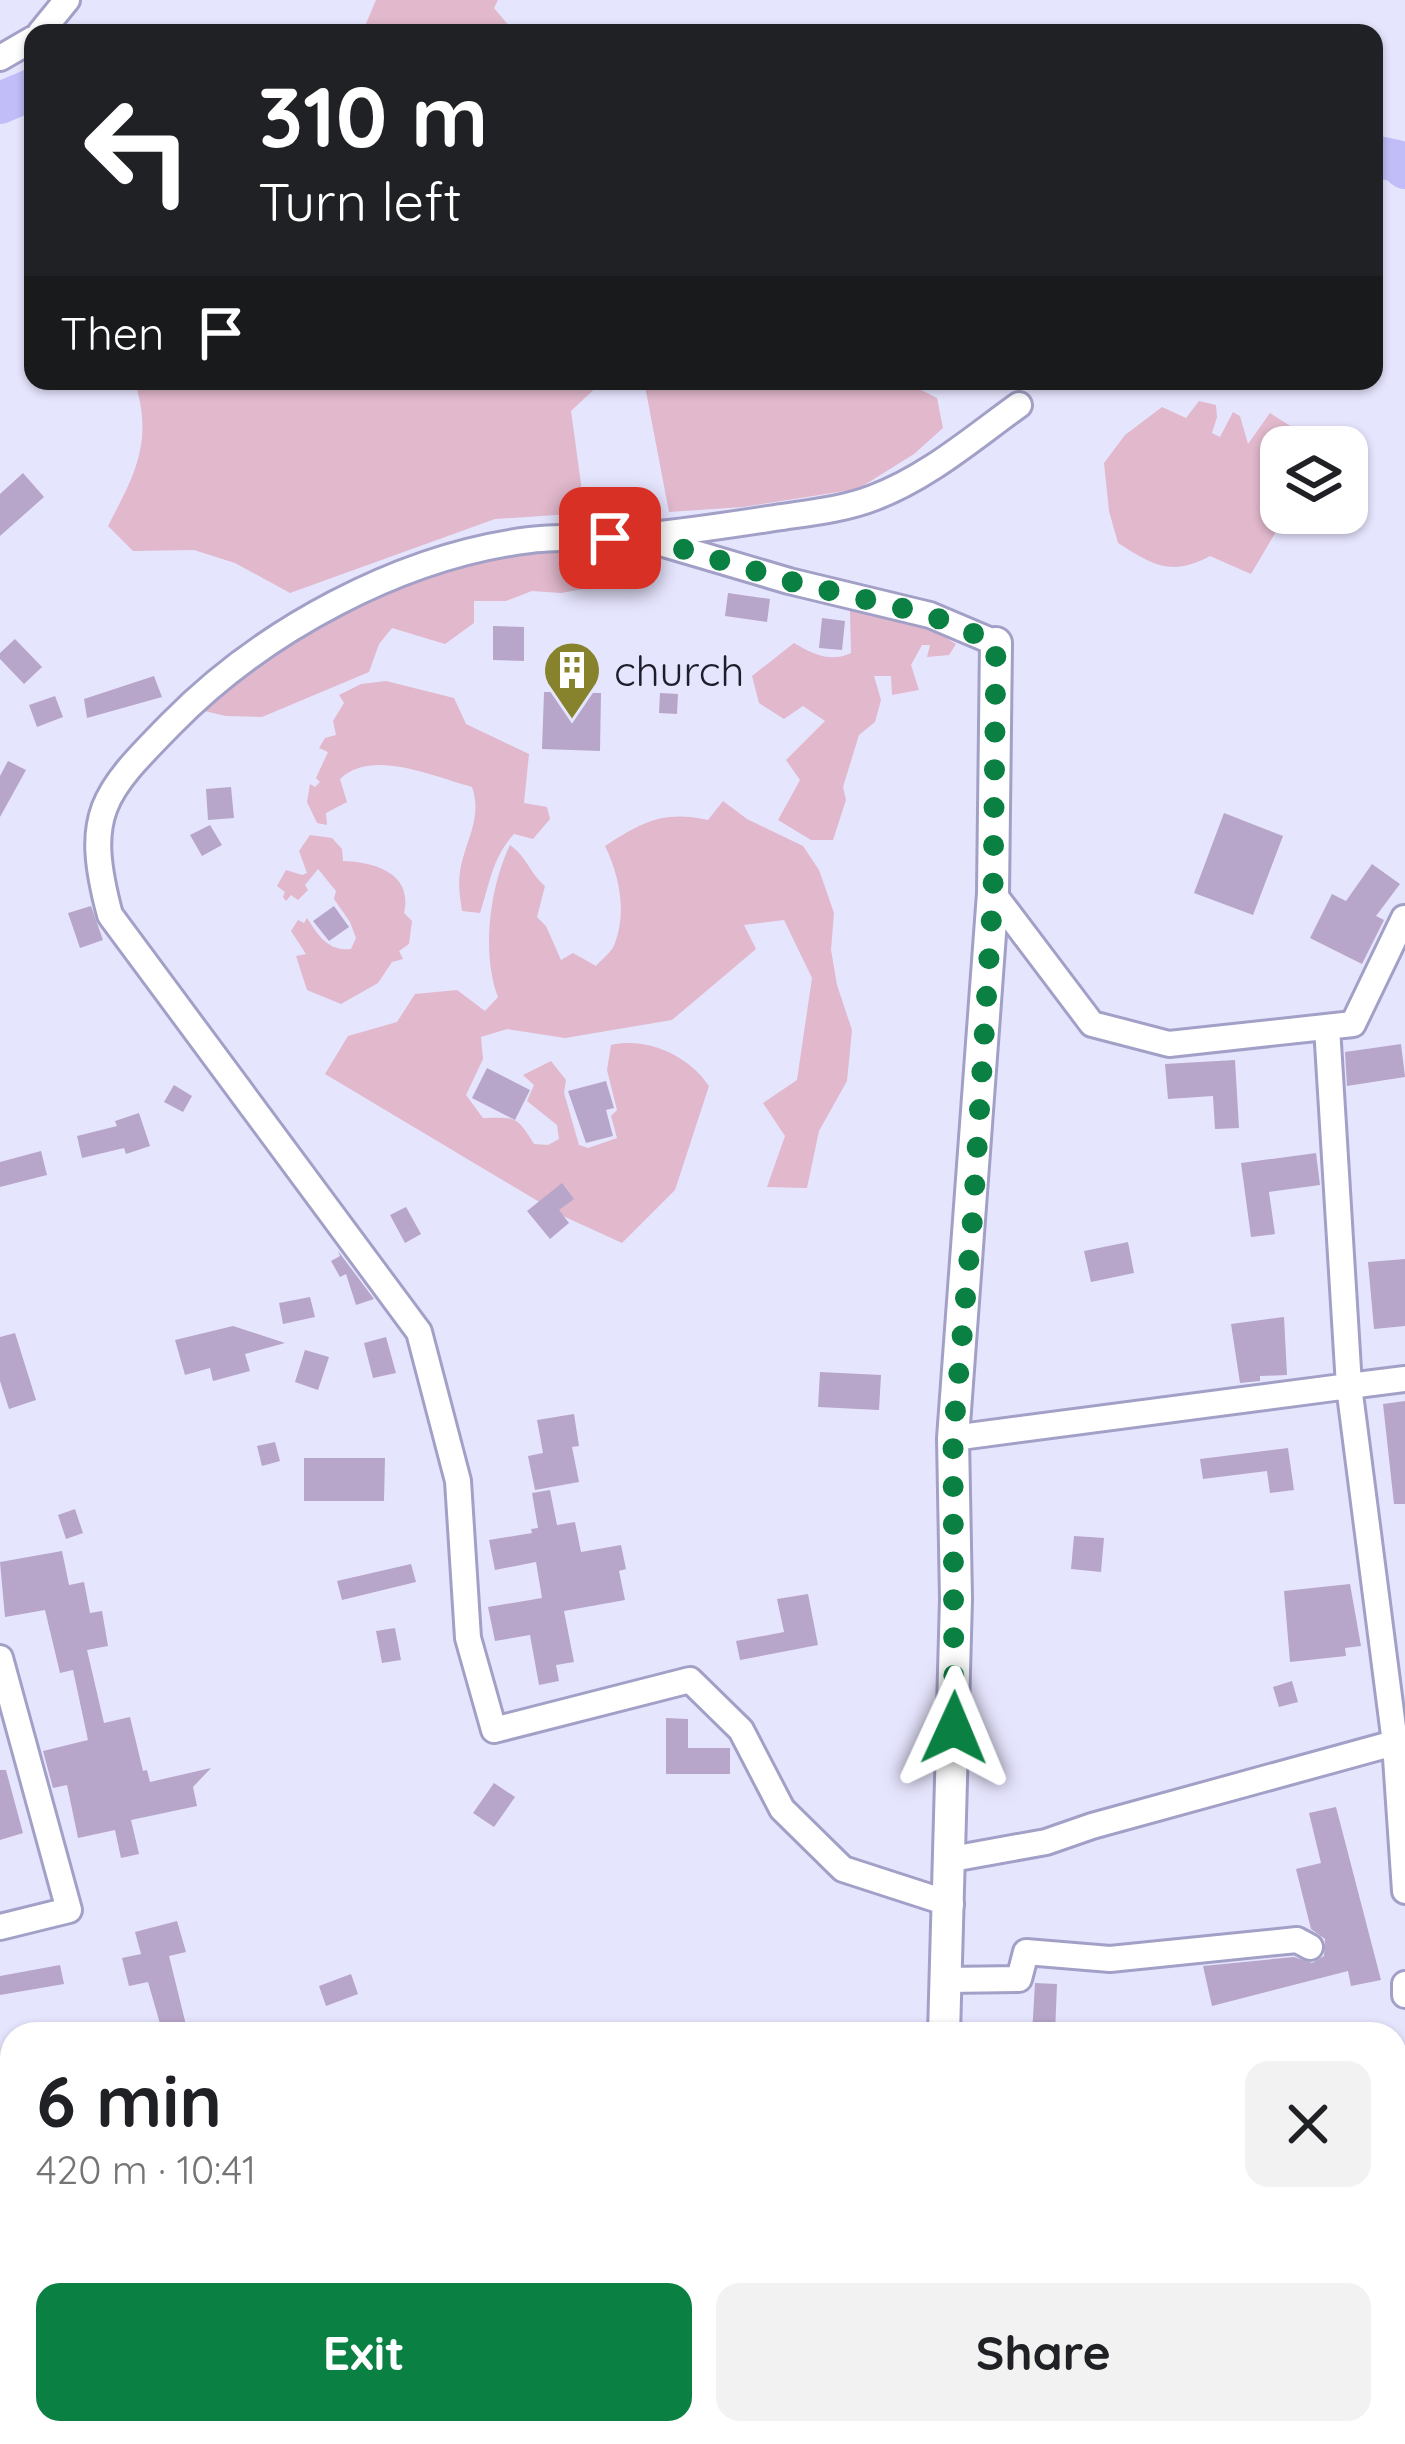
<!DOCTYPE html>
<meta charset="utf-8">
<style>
body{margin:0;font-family:Quicksand,sans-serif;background:#f2f2f2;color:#202124;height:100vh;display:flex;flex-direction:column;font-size:45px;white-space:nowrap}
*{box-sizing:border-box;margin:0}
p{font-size:39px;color:#757577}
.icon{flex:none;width:66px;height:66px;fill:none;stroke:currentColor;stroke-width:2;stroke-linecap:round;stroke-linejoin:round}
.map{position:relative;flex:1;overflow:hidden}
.sheet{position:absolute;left:0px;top:2022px;width:1407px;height:423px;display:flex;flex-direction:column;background:#fff;border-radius:36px 36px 0 0;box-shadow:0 3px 9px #0004}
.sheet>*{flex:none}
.top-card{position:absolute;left:24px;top:24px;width:1359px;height:366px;border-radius:24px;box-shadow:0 3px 9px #0004;background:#202124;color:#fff;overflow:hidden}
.buttons{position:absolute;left:1260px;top:426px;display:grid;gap:24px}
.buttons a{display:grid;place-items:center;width:108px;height:108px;border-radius:24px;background:#fff;box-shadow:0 3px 9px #0004;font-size:60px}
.pin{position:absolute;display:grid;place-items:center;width:102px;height:102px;color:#fff;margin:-51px;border-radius:24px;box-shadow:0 6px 18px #0006}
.me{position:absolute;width:132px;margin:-66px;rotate:1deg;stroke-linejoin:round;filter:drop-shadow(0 0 9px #0008)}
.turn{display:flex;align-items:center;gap:42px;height:252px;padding:0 36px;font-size:54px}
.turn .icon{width:156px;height:156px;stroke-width:2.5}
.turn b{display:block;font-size:84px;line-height:102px}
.then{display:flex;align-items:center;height:114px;padding:0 36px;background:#0003;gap:24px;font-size:45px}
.round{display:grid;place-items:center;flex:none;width:126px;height:126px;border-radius:24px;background:#f2f2f2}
.summary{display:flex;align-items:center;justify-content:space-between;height:204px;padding:0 36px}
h1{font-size:72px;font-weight:800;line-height:90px}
.button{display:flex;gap:24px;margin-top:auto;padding:24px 36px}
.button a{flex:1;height:138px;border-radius:24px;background:#0b8043;color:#fff;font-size:48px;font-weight:800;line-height:138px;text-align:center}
.button a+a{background:#f2f2f2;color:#202124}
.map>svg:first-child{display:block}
.green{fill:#e1b8cc}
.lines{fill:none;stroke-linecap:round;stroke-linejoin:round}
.river{stroke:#c1bdf8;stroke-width:42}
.building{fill:#b8a5ca}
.minor-casing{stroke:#a2a0c7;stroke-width:30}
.major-casing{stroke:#a2a0c7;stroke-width:36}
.minor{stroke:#fff;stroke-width:24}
.major{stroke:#fff;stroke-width:30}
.route{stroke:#0b8043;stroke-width:21;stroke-dasharray:0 37.8}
.labels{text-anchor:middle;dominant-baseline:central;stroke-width:9;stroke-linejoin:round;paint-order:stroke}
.poi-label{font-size:42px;fill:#1e1d2c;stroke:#e6e5fe;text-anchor:start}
</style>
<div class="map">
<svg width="1405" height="2444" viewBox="0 0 1405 2444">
<rect width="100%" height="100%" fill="#e6e5fe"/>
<path class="green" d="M376,0H498L494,8L510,27L508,33H362Z
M139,381H603L571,411L585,513L495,519L290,593L235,563L194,550L133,551L108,526C134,476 153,443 136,386Z
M644,381H911V385L937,398L943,428L914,454L858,489L743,507L669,512Z
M1199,401L1216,405L1217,417L1212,433L1220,437L1233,412L1240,416L1248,444L1270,413L1323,447H1281V513H1287L1251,574L1210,556C1171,577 1153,565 1118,543L1109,511L1104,463L1125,435L1162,407L1186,418Z
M610,537L622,563L614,583L561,593L532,591L506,601H474V623L445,644L392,628L379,644L369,672L262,717L226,716L200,710L239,670L426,566Z
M862,606L932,629L956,644L949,655L927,657L930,645H922L911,665L919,690L892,695L891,676H874L881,700L875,722L859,735L843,787L846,800L833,840H811L778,820L800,780L786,760L825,721L803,706L784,719L759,703L752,676L794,643C813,654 830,663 851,653L850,611Z
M386,681L454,698L466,724L529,754L524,803L547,807L550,819L533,839L514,834C492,858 490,883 480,913L462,911C460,898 458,884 460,872C465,840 483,819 472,787C434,777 372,748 340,779L347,802L326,813L327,825L317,823L307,802L310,784L315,787L320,782L316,778L328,752L319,748L325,738L336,735L333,721L344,703L339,695L361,684Z
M723,801L747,819L803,846L819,870L834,913L831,950L837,985L852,1030L847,1081L819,1131L807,1188L767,1187L785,1136L763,1103L797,1080L812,978L784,920L744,925L756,949L672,1020L565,1038L507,1029L481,1037L483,1059L466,1095L483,1118C514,1118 516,1114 534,1144L548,1145L559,1139L557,1125L527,1101L534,1085L523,1075L551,1061L566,1080L564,1093L579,1145L588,1148L617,1138L611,1116L617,1110L607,1070L611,1045C647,1037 688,1055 709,1086L675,1190L622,1243L563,1216L325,1074L348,1036L397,1022L415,994L457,990L485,1011L498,997C481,953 490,886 510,845C526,856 530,873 545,886L537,917L546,926L561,960L573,953L596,966C602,959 613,951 615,943C627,911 619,875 605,846C642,822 663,810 708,820Z
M310,835L332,838L342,849L343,861C376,862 413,874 404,913L412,921L409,944L399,951L403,959L392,962L378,983L341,1004L307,990L296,956L306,954L291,931L298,920L304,923L307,918C317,933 327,952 351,949L356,938L350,922L334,899L336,891L318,869L305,885L308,890L298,900L291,895L286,901L283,897L285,892L277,886L286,870L302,875L307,873L299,851Z"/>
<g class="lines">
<path class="river" d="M0,103L33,89
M1374,156L1397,161L1405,168"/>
</g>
<path class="building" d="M23,473L44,497L0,536V494Z
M728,593L770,599L767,622L725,616Z
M822,618L845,621L842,650L819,648Z
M493,626L524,627V661L493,660Z
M15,639L42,667L24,684L0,659V653Z
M154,676L162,697L87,718L84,699Z
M544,692L601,693L600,751L542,749Z
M660,693L678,694L677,714L659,713Z
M55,696L63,717L37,727L29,705Z
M8,761L26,770L0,817V776Z
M231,787L234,818L208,820L206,789Z
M1224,813L1283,836L1253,915L1194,893Z
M210,825L222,845L202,856L190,835Z
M1372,864L1400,884L1376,916L1384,920L1362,964L1310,938L1332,894L1346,901Z
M91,906L103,940L80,948L68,913Z
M334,906L349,927L329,941L313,921Z
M1401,1044L1405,1077L1347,1086L1345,1052Z
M1235,1060L1239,1128L1215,1129L1213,1096L1168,1099L1165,1064Z
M487,1068L530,1090L515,1120L472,1098Z
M606,1081L614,1108L606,1110L613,1136L586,1143L568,1091Z
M174,1085L192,1096L183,1112L164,1102Z
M139,1113L150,1146L126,1154L124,1148L82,1158L77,1136L117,1126L115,1121Z
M41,1151L47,1175L0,1187V1162Z
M1316,1153L1320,1185L1269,1192L1275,1234L1251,1237L1241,1163Z
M562,1183L574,1199L559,1210L569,1223L550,1239L527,1211Z
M406,1207L421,1234L405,1243L390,1215Z
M1128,1242L1134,1273L1091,1282L1084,1251Z
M338,1251L374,1299L356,1305L346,1274L340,1277L331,1261L340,1256Z
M1405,1259V1326L1374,1329L1368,1262Z
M310,1297L315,1317L283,1324L279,1303Z
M1284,1317L1287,1375L1260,1376V1381L1240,1383L1231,1324Z
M233,1326L285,1343L245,1354L250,1371L213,1381L210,1368L185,1375L175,1340Z
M15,1333L36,1400L9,1409L0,1381V1337Z
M386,1337L396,1373L373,1378L364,1343Z
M305,1350L329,1357L318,1390L295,1382Z
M820,1372L881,1375L879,1410L818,1407Z
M1405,1401V1504H1394L1383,1404Z
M574,1414L579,1446L572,1447L579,1482L535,1490L528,1456L543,1453L537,1420Z
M275,1442L280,1461L262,1466L257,1446Z
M1288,1448L1294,1490L1270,1493L1267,1471L1203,1479L1200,1459Z
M304,1458H385L384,1501H304Z
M550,1490L557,1525L575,1522L581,1552L621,1545L626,1569L619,1571L625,1600L564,1611L574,1662L556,1665L559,1681L539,1685L530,1635L495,1641L488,1607L542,1598L536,1562L495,1570L489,1540L532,1533L531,1529L538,1528L532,1493Z
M75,1509L83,1533L66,1539L58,1515Z
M1074,1536L1104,1538L1101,1572L1071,1569Z
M62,1551L69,1585L84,1582L90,1613L102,1611L108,1646L87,1650L104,1723L130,1717L143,1771L147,1770L150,1782L211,1768L193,1787L197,1806L131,1820L139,1854L121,1858L115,1830L78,1838L67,1785L53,1788L43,1751L88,1740L73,1670L60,1673L45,1610L5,1617L0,1562Z
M411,1564L416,1582L342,1600L337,1581Z
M1350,1584L1361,1646L1345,1648L1346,1656L1290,1662L1284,1591Z
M808,1594L818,1645L740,1660L736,1641L784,1632L777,1599Z
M395,1628L401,1660L382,1663L376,1631Z
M1292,1681L1298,1702L1279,1707L1273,1687Z
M666,1718L688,1719V1748H730V1774H666Z
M0,1770H6L23,1833L0,1840Z
M494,1783L515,1797L494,1827L473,1813Z
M1336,1807L1381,1980L1351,1986L1348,1971L1212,2006L1203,1966L1294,1957L1312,1963L1324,1956L1325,1939L1311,1929L1296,1869L1321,1863L1309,1813Z
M177,1921L186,1952L169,1956L187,2029L163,2034L148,1982L129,1986L122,1958L141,1954L135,1932Z
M60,1965L64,1984L0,1995V1976Z
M351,1974L358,1994L326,2006L319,1986Z
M1035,1983L1057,1984L1055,2034H1032Z"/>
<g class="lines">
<g class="minor-casing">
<path id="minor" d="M40,33L67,0
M0,58L33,39
M647,539L789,581L930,615L996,643
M993,893L1092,1024L1169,1044L1353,1024L1404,918
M1405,1379L1349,1386L1395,1743L1405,1891
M953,1438L1349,1386L1327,1027
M0,1658L69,1910L0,1927
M952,1859L1046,1842L1092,1826L1405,1740
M951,1904L843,1869L782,1809L741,1730L690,1680L494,1730L468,1638L458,1481L419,1332L110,915C83,814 102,794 171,724C262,631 400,556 530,540C566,536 603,539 639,536C685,532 730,525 775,518C807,513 842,510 873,498C927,478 973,438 1019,405
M947,1980L1019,1979L1026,1952L1110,1959L1297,1940L1310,1947
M1405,1984V1995
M1395,2251L1405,2249
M1395,2428L1405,2426
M1102,2433L1104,2444
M1289,2433L1291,2444
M1313,2444L1369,2433"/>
</g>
<g class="major-casing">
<path id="major" d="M944,2034L956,1599L953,1438L993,893L996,643
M922,2444L923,2433"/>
</g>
<use href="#minor" class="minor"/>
<use href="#major" class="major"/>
</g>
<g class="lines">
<path class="route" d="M610,538L639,536L789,581L930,615L996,643L993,893L973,1214L953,1438L954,1728"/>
</g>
<defs>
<g id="building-pin" transform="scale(3)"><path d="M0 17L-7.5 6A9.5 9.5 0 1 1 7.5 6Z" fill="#86832c" stroke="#e6e5fe"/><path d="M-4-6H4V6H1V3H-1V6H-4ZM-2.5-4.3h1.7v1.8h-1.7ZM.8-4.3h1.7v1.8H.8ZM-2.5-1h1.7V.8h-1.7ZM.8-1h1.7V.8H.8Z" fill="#fff"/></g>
</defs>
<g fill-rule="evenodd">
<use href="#building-pin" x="572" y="670"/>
</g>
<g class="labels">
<g class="poi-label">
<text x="614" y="670">church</text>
</g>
</g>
</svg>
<div class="buttons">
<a><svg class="icon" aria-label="layers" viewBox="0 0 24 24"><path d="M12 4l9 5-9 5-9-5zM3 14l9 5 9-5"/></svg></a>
</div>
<div class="pin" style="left:610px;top:538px;background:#d93025"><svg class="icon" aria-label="arrive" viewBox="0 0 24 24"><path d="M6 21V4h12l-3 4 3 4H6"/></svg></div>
<svg class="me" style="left:954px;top:1728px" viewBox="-20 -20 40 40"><path d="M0-17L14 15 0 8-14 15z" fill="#0b8043" stroke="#fff" stroke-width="4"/></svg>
<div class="top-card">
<div class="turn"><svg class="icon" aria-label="left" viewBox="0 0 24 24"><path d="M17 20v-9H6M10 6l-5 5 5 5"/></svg><div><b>310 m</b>Turn left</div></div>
<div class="then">Then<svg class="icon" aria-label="arrive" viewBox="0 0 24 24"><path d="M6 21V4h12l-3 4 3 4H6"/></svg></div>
</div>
<section class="sheet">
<div class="summary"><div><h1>6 min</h1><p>420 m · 10:41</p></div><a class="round"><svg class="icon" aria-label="close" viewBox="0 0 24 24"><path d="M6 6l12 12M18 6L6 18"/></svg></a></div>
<div class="button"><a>Exit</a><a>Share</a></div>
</section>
</div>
